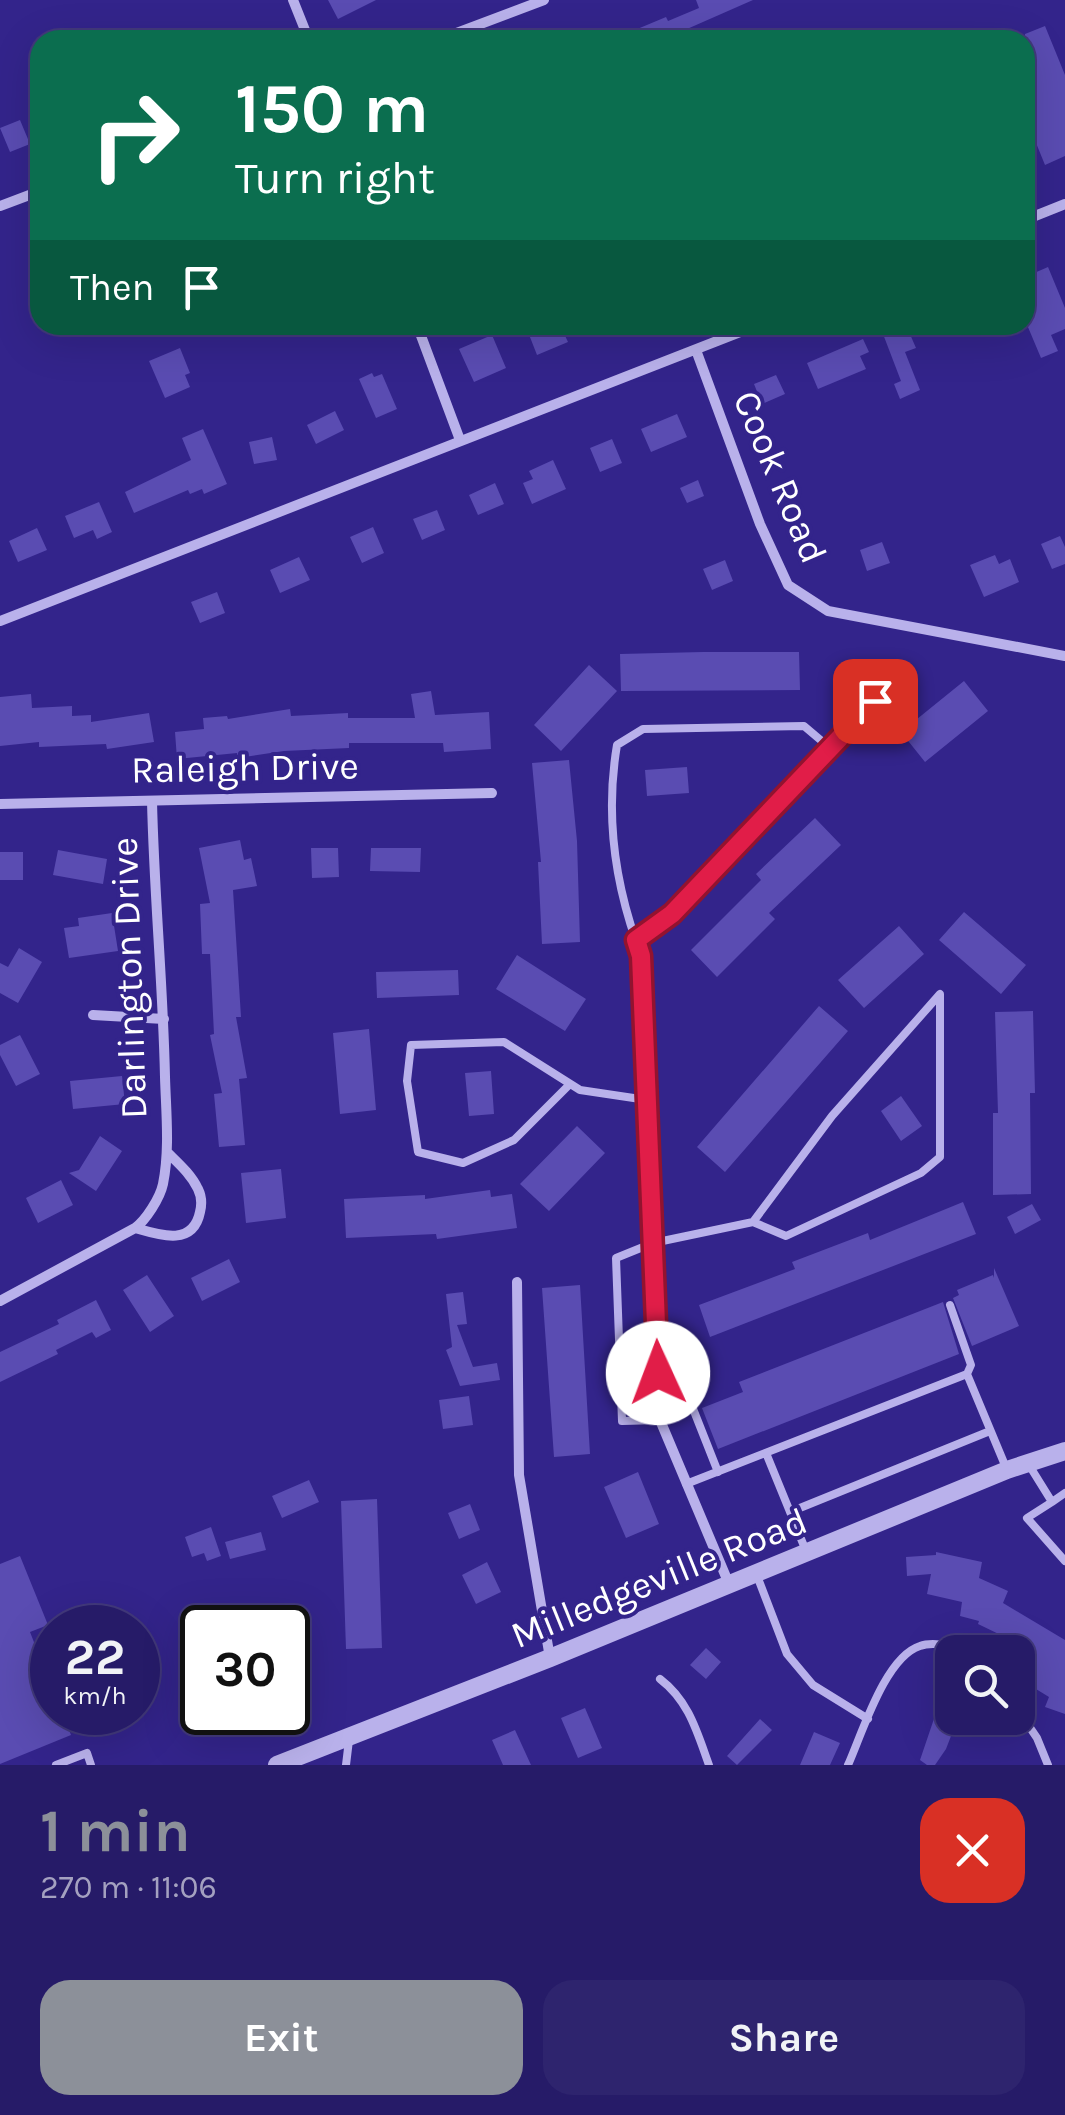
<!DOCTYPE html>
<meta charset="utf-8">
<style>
body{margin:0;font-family:Karla,sans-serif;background:#2e246e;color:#f1f3f6;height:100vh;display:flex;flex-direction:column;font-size:38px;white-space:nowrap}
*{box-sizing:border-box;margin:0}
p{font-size:32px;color:#a4a1c0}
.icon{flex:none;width:55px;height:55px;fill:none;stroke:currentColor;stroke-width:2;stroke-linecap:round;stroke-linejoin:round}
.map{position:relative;height:1765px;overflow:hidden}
.side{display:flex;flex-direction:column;background:#261b68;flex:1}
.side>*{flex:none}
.guide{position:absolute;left:30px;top:30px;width:1005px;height:305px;border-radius:30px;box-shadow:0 10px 40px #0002,0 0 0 2px #42397c;background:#0b6e4f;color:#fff;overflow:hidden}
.fabs{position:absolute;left:935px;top:1635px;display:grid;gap:20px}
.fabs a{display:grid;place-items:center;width:100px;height:100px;border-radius:20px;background:#261b68;box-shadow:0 10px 40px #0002,0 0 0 2px #42397c;font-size:50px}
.speed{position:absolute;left:30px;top:1605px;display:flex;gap:20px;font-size:50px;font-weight:700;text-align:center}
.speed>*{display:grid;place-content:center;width:130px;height:130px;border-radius:50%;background:#261b68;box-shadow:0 10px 40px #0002,0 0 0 2px #42397c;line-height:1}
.speed small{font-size:25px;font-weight:400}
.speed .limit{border:5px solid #111;border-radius:15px;background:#fff;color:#111}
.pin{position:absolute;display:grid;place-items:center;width:85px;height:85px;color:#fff;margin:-42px;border-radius:20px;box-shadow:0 5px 15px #0006}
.me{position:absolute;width:110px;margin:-55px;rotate:358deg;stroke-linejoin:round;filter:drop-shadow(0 0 8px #0008)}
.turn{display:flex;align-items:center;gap:35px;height:210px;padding:0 40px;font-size:45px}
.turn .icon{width:130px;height:130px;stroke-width:2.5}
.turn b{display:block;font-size:70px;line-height:85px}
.then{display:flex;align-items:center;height:95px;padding:0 40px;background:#0003;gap:20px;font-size:38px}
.round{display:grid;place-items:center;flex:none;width:105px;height:105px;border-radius:30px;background:#2e246e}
.overview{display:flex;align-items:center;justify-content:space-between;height:170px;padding:0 40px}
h1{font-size:60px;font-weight:700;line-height:75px;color:#8c9099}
.cta{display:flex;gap:20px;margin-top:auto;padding:20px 40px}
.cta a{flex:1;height:115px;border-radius:30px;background:#8c9099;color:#fff;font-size:40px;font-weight:700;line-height:115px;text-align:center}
.cta a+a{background:#2e246e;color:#f1f3f6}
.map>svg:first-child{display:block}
.building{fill:#5a4cb2}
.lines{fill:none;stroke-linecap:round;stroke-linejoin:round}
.service{stroke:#b9b1eb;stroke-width:8}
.minor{stroke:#b9b1eb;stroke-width:10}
.tertiary{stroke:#b9b1eb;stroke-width:18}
.route-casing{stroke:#92132f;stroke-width:25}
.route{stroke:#e11d48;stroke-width:18}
.labels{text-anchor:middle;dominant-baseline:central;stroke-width:8;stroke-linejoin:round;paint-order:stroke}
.street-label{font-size:38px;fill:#fff;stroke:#33248b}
</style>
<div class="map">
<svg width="1065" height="1765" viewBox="0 0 1065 1765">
<rect width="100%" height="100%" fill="#33248b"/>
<path class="building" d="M328,0H376L338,19Z
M696,0H753L662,40H611L666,17L668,21L699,8Z
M1045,26L1065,75V156L1045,165L1025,116V34Z
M20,120L30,144L10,152L0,128Z
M1048,267L1065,308V329L1051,335L1058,351L1041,358L1025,320V277Z
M545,325H560L568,342L537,355L528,332Z
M906,325L916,348L905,352L920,390L900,399L894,384L901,381L883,334Z
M492,335L506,368L474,382L459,349Z
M863,339L869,352L860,356L866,369L818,389L807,363Z
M180,348L190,373L185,375L190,387L165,398L149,361Z
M372,373L374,377L382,374L397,409L376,418L359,379Z
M776,375L785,394L762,404L754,384Z
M335,411L344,430L316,444L307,425Z
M677,414L687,437L651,452L641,429Z
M203,429L227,484L204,494L202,489L190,494L188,490L134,513L125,492L191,460L182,438Z
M272,437L277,460L254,464L249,442Z
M612,439L622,463L600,472L590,448Z
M553,460L566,489L532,504L523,483L533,479L529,471Z
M698,480L704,496L687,503L680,488Z
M495,483L504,504L478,515L469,495Z
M99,502L112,532L97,539L93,530L74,538L65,516Z
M437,510L445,530L422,540L413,519Z
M373,527L384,553L362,563L350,537Z
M37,528L47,550L18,562L9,541Z
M1060,536L1065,547V564L1052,569L1041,544Z
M882,542L890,563L867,571L860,550Z
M995,555L999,564L1010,559L1019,582L984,597L970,565Z
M299,557L310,580L280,593L270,570Z
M725,560L733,581L712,590L703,569Z
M217,592L225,613L200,623L191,602Z
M703,652H799L800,690L621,691L620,654Z
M589,665L617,691L561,751L534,725Z
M964,681L988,711L925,762L901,732Z
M431,691L435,715L489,712L491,749L444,752L443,743H349V748L284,751L238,758L237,753L177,759L175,732L204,729L203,718L227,716L228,719L290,709L291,716L348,713V718H415L411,694Z
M31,694L32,708L72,706V716L91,715V722L149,713L154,742L107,749L106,744L39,747V742L0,746V697Z
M569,760L577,841L580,942L542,944L538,862H541L532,763Z
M687,767L689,793L647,796L645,770Z
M815,818L841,845L769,913L775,919L717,977L691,950L761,880L756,874Z
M240,840L244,860L251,858L257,886L233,890L241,1017H236L247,1078L239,1079L245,1145L219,1147L214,1094L222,1093L210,1035L214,1034L210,954H202L200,904L210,903L199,848Z
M311,848H338L339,877L312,878Z
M371,848H421L420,872L370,871Z
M58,850L107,859L103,884L53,875Z
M0,852H23V880H0Z
M964,912L1026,965L1001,994L939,940Z
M112,913L118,951L69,958L64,928L79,926L78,918Z
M899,926L924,954L864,1008L838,980Z
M19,948L42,962L18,1003L0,993V963L8,967Z
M517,955L586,999L565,1031L496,989Z
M458,970L459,995L377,998L376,972Z
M819,1006L848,1031L725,1172L697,1147Z
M1033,1011L1035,1093H1030L1031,1194L993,1195V1113H998L995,1012Z
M369,1029L376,1110L340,1114L333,1033Z
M20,1035L40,1074L16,1086L0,1055V1045Z
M491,1071L494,1114L469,1116L465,1073Z
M122,1076L125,1104L73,1109L70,1081Z
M901,1096L922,1126L901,1141L881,1111Z
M577,1126L605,1153L549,1211L520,1184Z
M100,1136L122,1151L96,1191L69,1173L79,1170Z
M281,1169L286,1218L246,1223L241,1173Z
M61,1180L73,1205L38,1223L26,1198Z
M490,1190L491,1197L512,1194L517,1228L437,1239L436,1234L346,1238L344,1199L425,1195V1199Z
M963,1202L976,1234L710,1337L699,1305L795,1269L792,1262L868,1233L870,1240Z
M1032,1204L1041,1220L1015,1234L1007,1217Z
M229,1259L240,1282L202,1301L191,1278Z
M994,1268L1019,1326L972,1346L953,1298L959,1295L957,1290L993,1275L994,1278Z
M147,1275L174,1316L150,1332L123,1290Z
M580,1285L590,1454L554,1457L542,1288Z
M463,1292L467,1324L457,1325L473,1367L497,1363L500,1380L460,1386L446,1350L452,1347L446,1294Z
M96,1300L111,1330L96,1338L92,1332L56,1350L58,1354L0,1382V1352L59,1324L57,1320Z
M943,1302L959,1354L718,1449L702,1408L743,1392L739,1382Z
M469,1396L473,1425L443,1429L439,1400Z
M638,1472L659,1524L626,1538L604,1487Z
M309,1480L319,1502L282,1518L272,1496Z
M377,1499L382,1648L346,1649L341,1501Z
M470,1504L480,1530L459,1539L448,1513Z
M211,1527L221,1556L207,1561L204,1553L192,1557L185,1537Z
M261,1532L266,1550L230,1559L225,1542Z
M936,1552L982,1562L979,1578L1008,1591L1003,1603L1065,1640V1714L1045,1707L1049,1697L1018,1678L1033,1652H998L1007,1638L978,1624L979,1621L960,1616L962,1602L927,1594L931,1574L907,1576L906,1557L936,1555Z
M20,1556L48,1625L30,1632L52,1688V1712H62L71,1735L0,1764V1564Z
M487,1562L501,1592L476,1604L462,1575Z
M706,1648L721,1662L706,1679L690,1665Z
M939,1704L952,1708V1718H958L946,1749L935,1765H927L920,1760Z
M585,1708L602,1748L578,1758L561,1718Z
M760,1719L772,1730L737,1765L727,1756Z
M515,1730L531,1765H503L492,1740Z
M814,1732L840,1743L830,1765H800Z"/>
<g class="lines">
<path class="service" d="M830,748L804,726L643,729L617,745C606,810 614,878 636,941L672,913L897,678
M570,1084L514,1140L463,1163L418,1152L407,1081L411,1045L504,1042L580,1090L647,1100
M950,1305L971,1365L967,1374
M659,1406L688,1396L718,1472
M660,1420L622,1421L616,1258L653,1243L753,1222L832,1116L940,994V1157L921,1173L786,1236L753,1222
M766,1453L806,1551
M1029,1465L1052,1502L1027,1518L1065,1561
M686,1484L967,1374L1007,1470
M1052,1502L1065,1493
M790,1512L990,1431
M756,1573L787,1654L813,1685L868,1719
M660,1679C689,1701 697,1732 709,1765
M1018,1710L1037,1738L1048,1765
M56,1765L87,1753L91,1765
M346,1765L349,1740
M848,1765C862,1734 885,1657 920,1646C933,1641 954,1647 968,1648L972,1652"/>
<path class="minor" d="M293,0L309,40
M438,40L544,0
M0,206L40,191
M1025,220L1065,204
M417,325L460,440
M696,350L760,524L788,585L828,611L1065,656
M0,621L758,325
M0,804L492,793
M636,941L641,956L660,1420L729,1584
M93,1015L164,1019
M135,1228C159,1235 193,1247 200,1212C202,1204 202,1197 198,1189C191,1174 178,1163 167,1152
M517,1282L519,1475L550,1658
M0,1301L135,1228C146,1220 160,1198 163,1184C170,1149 166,1112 165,1077C163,984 154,893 152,801"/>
<path class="tertiary" d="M277,1765L550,1658L1007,1470L1065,1451"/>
</g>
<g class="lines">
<g class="route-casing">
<path id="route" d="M658,1373L641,956L636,940L672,914L875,701"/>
</g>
<use href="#route" class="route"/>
</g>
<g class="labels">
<g class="street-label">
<text transform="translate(780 477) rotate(67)">Cook Road</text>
<text transform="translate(245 768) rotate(-1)">Raleigh Drive</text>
<text transform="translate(129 978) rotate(-92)">Darlington Drive</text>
<text transform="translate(659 1578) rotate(-22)">Milledgeville Road</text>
</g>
</g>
</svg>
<div class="fabs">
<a><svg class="icon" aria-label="search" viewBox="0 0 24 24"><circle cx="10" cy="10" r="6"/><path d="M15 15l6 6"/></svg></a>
</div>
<div class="speed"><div>22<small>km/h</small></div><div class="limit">30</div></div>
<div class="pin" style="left:875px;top:701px;background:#d93025"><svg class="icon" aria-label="arrive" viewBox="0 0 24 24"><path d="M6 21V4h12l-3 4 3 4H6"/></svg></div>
<svg class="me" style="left:658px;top:1373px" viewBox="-20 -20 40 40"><circle r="19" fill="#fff"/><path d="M0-13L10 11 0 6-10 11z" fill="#e11d48"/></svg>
<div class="guide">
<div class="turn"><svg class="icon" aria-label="right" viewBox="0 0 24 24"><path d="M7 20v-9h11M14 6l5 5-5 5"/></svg><div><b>150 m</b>Turn right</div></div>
<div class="then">Then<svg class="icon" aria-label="arrive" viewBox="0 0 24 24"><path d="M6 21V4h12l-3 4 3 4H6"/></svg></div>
</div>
</div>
<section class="side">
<div class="overview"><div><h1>1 min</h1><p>270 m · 11:06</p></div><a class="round" style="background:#d93025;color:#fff"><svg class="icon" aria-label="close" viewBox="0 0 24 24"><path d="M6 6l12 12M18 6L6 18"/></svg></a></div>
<div class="cta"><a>Exit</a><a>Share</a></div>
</section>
